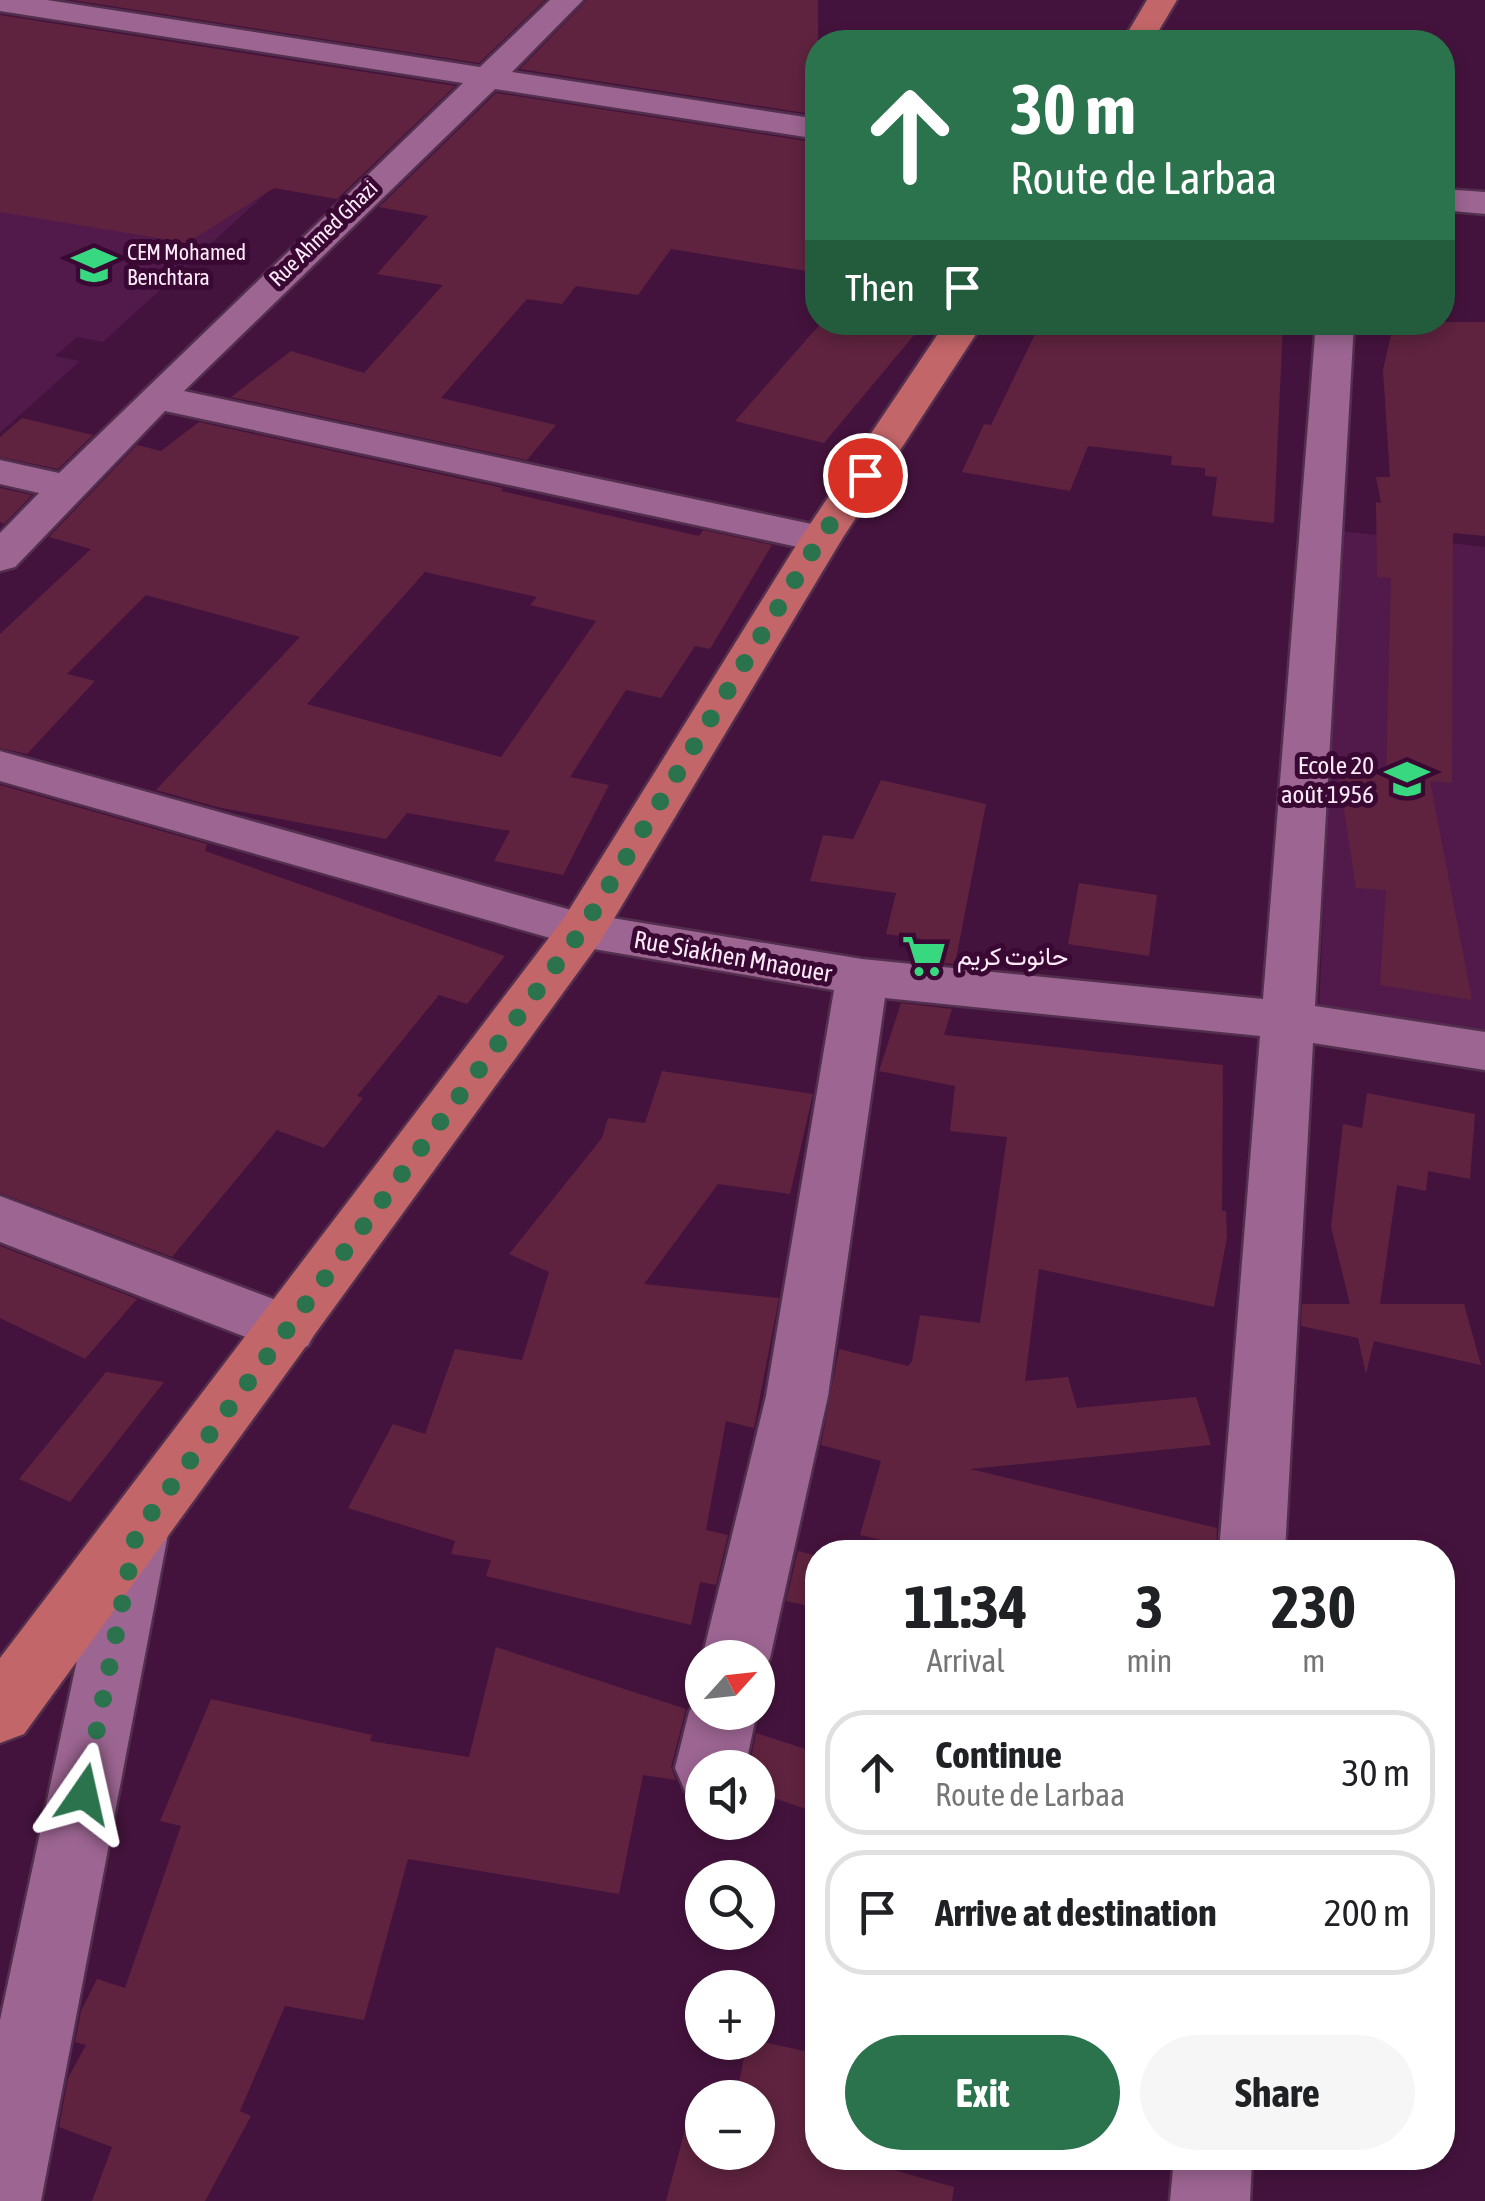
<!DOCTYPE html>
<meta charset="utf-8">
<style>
body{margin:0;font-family:"Asap Condensed",Vazirmatn,sans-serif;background:#f6f6f6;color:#202124;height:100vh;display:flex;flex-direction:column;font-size:38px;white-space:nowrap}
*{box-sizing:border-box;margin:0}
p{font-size:32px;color:#757577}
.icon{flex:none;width:55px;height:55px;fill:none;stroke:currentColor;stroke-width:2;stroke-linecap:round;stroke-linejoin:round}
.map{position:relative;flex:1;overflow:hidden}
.sheet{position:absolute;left:805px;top:1540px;width:650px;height:630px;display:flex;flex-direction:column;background:#fff;border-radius:40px;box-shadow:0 5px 15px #0003}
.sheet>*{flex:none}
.top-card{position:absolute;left:805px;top:30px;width:650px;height:305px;border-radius:40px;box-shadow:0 5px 15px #0003;background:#2b734d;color:#fff;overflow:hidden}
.needle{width:65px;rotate:63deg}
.fabs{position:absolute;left:685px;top:1640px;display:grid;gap:20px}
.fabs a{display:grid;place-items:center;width:90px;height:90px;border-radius:50%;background:#fff;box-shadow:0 5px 15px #0003;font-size:50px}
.pin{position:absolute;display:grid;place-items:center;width:85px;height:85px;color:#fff;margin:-42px;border:5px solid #fff;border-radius:50%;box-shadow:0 2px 10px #0007}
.me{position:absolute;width:110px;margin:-55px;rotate:11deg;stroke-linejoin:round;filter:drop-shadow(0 0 8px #0008)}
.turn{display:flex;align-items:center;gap:35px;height:210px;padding:0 40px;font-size:45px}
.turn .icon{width:130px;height:130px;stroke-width:2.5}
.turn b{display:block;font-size:70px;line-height:85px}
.then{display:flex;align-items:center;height:95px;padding:0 40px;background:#0003;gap:20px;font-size:38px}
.eta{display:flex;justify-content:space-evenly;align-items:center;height:170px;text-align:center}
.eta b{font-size:60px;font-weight:700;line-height:70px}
.primary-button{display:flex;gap:20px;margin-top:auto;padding:20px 40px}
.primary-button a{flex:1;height:115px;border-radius:60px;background:#2b734d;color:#fff;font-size:40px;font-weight:700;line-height:115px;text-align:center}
.primary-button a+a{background:#f6f6f6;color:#202124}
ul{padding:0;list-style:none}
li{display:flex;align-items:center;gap:30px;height:125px;margin:0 20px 15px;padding:0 20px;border:5px solid #e0e0e0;border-radius:40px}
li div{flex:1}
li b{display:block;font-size:38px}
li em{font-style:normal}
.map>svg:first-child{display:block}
.built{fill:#511a4a}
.building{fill:#5f233f;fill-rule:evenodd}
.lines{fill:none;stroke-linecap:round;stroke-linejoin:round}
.minor-casing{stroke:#532f4e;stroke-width:5}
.major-casing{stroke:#532f4e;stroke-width:5}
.minor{fill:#9c6592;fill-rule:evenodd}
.major{fill:#c36669;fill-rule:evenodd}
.route{stroke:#2b734d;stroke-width:18;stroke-dasharray:0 32.4}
.labels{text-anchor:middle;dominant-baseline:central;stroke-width:10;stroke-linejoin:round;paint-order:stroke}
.far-street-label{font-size:22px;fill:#fdeaf8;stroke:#390833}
.far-poi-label{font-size:22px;fill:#fdeaf8;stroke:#390833;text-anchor:start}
.poi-label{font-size:25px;fill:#fdeaf8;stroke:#390833;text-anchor:end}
.street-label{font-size:25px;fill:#fdeaf8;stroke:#390833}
</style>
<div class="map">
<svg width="1485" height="2201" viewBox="0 0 1485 2201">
<rect width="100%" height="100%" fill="#44133d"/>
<path class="built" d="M0,145L265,194L103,342L77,337L55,356L80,361L0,433Z
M1340,531L1485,547V1033L1319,1012Z"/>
<path class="building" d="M72,0H545L479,63Z
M587,0H818V115L520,69Z
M0,15L455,86L337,199L274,188L187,243L0,212Z
M496,93L818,143V273L671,249L638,295L576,286L562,304L527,299L441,398L556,425L527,460L231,397L291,351L364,373L443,285L377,274L428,216L379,207Z
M822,322H925L824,443L735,421Z
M1041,322H1283L1274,523L1212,516L1217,477L1205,476V468L1171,465L1172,456L1088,446L1070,491L962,472L984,424L991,425Z
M1394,322H1485V536L1453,533L1452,783L1430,781L1472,1000L1380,985L1386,890L1356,888L1338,770L1386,774L1391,578L1377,577L1376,502L1381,503L1376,477H1390L1383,370Z
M22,418L93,435L58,469L0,457V437Z
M199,422L503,488L501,491L699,536L703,530L772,545L710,649L695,646L661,698L626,690L570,777L609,785L563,875L494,861L510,831L407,813L386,839L217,807L156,790L300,637L146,595L67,674L95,681L27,754L0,748V634L91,549L49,537L137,445L161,451ZM425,572L537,597L530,605L596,621L501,757L307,704Z
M0,488L32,495L4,524L0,522Z
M881,780L986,804L955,964L915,961L922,939L886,934L896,893L810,881L823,835L853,839Z
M0,785L207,844L205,851L505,956L467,1004L439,995L357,1096L363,1098L324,1148L277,1130L172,1257L0,1193Z
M1079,883L1157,895L1149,956L1068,944Z
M901,1003L952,1009L944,1035L1223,1065L1222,1211H1226L1227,1237L1214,1307L1039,1269L1025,1381L1068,1377L1077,1408L1196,1397L1211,1445L970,1469L1217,1528L1216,1552H934L860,1535L881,1461L821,1445L839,1349L908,1366L912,1361L920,1315L980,1323L1007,1137L950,1131L955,1086L879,1071Z
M662,1071L813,1094L790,1194L718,1184L644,1284L779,1298L754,1428L726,1421L706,1530L728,1535L716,1585L700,1582L691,1625L486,1576L491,1560L451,1554L455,1541L348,1508L393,1424L425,1434L455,1349L522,1360L549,1272L509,1254L602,1138L608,1118L645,1123Z
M1367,1093L1475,1114L1470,1179L1428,1171L1426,1191L1397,1185L1380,1304H1464L1481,1365L1374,1341L1366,1374L1358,1338L1301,1326L1302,1304H1350L1331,1227L1343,1124L1362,1128Z
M0,1246L137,1299L85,1359L0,1318Z
M106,1372L164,1382L70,1502L19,1479Z
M798,1551L818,1556V1608L786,1601Z
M496,1647L686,1709L671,1767L676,1780L643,1775L619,1894L408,1859L364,2020L285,2006L240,2111L251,2116L205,2201H92L112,2147L59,2127L68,2078L86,2045L75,2042L81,2011L97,1979L125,1988L181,1826L160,1821L211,1699L372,1735L370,1741L469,1757Z
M756,1733L818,1753V1813L758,1793V1768H749Z
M758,2041L818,2054V2158H850L954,2187L952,2201H666L690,2111L702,2115V2152H758V2098H736L747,2042Z"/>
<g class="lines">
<g class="minor-casing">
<path id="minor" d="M0,0H47L480,67L550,0H583L512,72L818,119V139L495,89L184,391L821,526L836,530L842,539L836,548L821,552L165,411L15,567L0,571V533L39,493L0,484V460L59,473L463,83L0,11Z
M1442,189L1485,192V214L1442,210Z
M1316,322H1354L1315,1006L1485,1032V1070L1313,1043L1285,1552H1219L1260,1036L885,998L828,1396L770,1658L758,1680V1658H702L766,1396L834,990L582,947L0,781V751L582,913L862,959L1263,999Z
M0,1196L308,1312L317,1329L308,1346L287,1353L0,1242Z
M136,1506L159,1514L168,1534L41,2201H0V2020L104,1534L113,1514Z
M702,1688V1712H757L745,1768H702V1798L685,1791L675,1768L689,1712Z
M1174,2158H1252L1250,2201H1170Z"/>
</g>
<g class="major-casing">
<path id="major" d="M1147,0H1177L1152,42H1122Z
M946,322H984L842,539L600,942L24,1734L0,1743V1658L564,918L800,539Z"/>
</g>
<use href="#minor" class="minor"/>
<use href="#major" class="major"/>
</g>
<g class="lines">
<path class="route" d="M84,1794L136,1534L582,930L820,539L865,475"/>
</g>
<defs>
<g id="school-bare" transform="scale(3.45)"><path d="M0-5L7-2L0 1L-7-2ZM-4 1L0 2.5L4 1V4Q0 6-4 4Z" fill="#38d880" stroke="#390833" stroke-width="2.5" paint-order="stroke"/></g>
<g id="supermarket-bare" transform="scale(3.45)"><path d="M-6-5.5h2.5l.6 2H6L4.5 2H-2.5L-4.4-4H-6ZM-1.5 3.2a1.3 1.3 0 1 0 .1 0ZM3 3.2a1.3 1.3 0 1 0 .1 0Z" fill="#38d880" stroke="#390833" stroke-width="2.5" paint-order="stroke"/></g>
</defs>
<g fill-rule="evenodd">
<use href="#school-bare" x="94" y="265"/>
<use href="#school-bare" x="1407" y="779"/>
<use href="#supermarket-bare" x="924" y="956"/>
</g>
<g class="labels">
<g class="far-street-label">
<text transform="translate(323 233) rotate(-44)">Rue Ahmed Ghazi</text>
</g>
<g class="far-poi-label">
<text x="127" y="252">CEM Mohamed<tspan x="127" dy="25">Benchtara</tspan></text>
</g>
<g class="poi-label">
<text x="1374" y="765">Ecole 20<tspan x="1374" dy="29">août 1956</tspan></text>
<text x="957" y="956" text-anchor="start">حانوت كريم</text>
</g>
<g class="street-label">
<text transform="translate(733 956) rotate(10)">Rue Siakhen Mnaouer</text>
</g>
</g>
</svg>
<div class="fabs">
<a><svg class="needle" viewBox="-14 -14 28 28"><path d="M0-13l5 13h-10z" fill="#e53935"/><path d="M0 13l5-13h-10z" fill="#757577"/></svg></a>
<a><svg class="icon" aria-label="sound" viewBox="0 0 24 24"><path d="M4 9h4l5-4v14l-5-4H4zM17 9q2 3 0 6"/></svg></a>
<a><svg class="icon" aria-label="search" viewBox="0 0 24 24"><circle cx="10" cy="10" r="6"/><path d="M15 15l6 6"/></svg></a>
<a>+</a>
<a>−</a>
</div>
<div class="pin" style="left:865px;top:475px;background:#d93025"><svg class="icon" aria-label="arrive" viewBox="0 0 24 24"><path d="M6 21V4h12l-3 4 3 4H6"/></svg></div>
<svg class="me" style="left:84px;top:1794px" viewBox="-20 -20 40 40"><path d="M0-17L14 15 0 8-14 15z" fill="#2b734d" stroke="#fff" stroke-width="4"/></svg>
<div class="top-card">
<div class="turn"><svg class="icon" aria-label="ahead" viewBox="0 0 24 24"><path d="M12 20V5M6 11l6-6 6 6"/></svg><div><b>30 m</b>Route de Larbaa</div></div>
<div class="then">Then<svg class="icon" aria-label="arrive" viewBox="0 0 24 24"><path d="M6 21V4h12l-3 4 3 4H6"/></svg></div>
</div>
<section class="sheet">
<div class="eta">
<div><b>11:34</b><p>Arrival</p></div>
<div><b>3</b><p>min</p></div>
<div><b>230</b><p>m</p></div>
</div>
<ul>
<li><svg class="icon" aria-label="ahead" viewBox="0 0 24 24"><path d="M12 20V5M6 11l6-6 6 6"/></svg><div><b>Continue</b><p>Route de Larbaa</p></div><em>30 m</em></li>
<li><svg class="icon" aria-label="arrive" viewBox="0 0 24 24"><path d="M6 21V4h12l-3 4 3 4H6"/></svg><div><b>Arrive at destination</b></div><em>200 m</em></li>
</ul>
<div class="primary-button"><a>Exit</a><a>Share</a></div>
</section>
</div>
